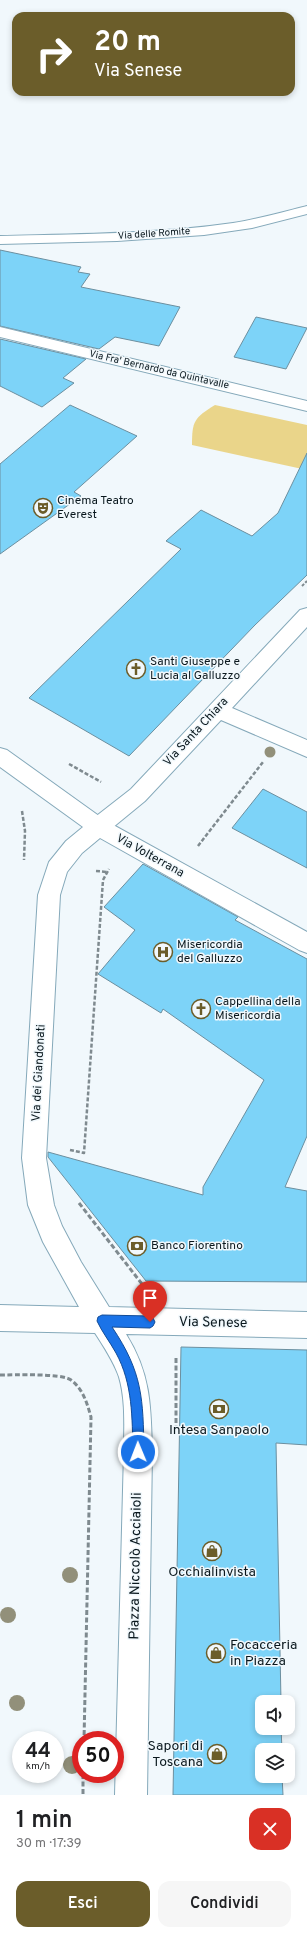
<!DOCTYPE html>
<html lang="it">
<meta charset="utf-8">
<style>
body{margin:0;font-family:Overpass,sans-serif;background:#f6f6f6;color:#202124;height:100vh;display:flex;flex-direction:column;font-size:15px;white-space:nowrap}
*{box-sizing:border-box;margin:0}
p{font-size:13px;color:#757577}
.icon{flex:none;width:22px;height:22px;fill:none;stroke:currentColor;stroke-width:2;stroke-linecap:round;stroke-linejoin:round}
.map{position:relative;height:1795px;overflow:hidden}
.sheet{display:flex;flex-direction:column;background:#fff;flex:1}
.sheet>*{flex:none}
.guide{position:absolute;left:12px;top:12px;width:283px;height:84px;border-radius:12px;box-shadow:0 2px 6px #0003;background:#6b5d2a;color:#fff;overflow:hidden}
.fabs{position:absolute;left:255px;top:1695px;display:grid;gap:8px}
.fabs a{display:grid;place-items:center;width:40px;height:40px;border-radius:8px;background:#fff;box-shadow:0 2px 6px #0003;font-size:20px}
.speed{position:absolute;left:12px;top:1731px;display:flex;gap:8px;font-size:20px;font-weight:700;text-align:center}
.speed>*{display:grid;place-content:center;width:52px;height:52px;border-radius:50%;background:#fff;box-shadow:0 2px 6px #0003;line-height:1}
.speed small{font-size:10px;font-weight:400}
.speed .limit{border:6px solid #d22;background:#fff;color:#111}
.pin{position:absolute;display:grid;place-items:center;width:34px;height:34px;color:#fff;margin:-41px -17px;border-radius:50% 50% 50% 0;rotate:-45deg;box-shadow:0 0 4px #0007}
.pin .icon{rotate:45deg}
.me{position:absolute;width:44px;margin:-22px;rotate:359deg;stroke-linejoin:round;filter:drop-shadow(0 0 3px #0008)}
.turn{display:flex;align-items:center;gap:14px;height:84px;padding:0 16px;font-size:18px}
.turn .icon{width:52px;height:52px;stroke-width:2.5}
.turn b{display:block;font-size:28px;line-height:34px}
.round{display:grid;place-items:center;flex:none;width:42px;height:42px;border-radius:12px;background:#f6f6f6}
.summary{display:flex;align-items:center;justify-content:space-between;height:68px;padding:0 16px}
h1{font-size:24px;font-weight:600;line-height:30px}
.cta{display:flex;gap:8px;margin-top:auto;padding:8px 16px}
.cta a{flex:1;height:46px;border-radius:12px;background:#6b5d2a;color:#fff;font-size:16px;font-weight:600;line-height:46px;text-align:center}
.cta a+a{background:#f6f6f6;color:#202124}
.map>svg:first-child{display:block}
.green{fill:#ead58a}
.building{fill:#7dd3f8;stroke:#6c8f9f}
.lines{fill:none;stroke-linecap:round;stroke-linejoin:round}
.minor-casing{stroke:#85a9ba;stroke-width:2}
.secondary-casing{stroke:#85a9ba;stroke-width:2}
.path-far2{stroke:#7f8a8f;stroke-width:2;stroke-dasharray:3 1.5;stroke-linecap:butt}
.path-far1{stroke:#7f8a8f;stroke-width:2.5;stroke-dasharray:4 2;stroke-linecap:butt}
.path{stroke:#7f8a8f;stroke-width:3;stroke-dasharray:5 2.5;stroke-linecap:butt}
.minor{fill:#fff;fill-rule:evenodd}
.secondary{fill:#fff;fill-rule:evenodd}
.tree{fill:#92907a}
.route{fill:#1a73e8;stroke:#114b97}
.labels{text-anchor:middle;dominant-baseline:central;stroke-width:3;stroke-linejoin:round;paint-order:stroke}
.far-street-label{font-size:10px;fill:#0a181e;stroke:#f1f8fc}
.poi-label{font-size:12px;fill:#0a181e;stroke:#f1f8fc;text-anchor:start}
.street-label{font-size:12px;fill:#0a181e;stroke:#f1f8fc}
.near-street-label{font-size:14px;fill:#0a181e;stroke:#f1f8fc}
.near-poi-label{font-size:14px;fill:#0a181e;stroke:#f1f8fc}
</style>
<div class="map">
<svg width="307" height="1795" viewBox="0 0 307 1795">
<rect width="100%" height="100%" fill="#f1f8fc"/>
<path class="green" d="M215,405L307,425V470L192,445C192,421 194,418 215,405Z"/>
<path class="building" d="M0,250L81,267L78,272L90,274L81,287L180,307L159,346L115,337L99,349L0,326Z
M256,317L307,328L286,369L234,357Z
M0,339L86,359L63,378L74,383L42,407L0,386Z
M70,405L137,436L74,492L81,496L0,554V464Z
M307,453V575L255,625L129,756L29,698L181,549L166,541L201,510L252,536L278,513Z
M263,789L307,812V868L232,828Z
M143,864L238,917L235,920L307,959V1136L285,1187L307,1191V1282L146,1281L48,1157V1152L203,1195V1187L264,1080L163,1009L161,1013L98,974L135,930L104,907Z
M181,1347L307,1350V1445L276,1443L281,1702H262V1728H281L282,1750H262V1776H282L283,1795H173Z"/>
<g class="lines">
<g class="minor-casing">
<path id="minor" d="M307,206V214L252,228L204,235L117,241L0,244V236C78,234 156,234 233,223C258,219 283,212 307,206Z
M0,327L307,401V411L0,337Z
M307,608V627L232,708L307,740V757L221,720L145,801L106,833L98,835L90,833L87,827L90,821L131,789L300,610Z"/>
</g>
<g class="secondary-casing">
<path id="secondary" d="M0,748L7,750L106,821L307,932V953L299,950L100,838L82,853L67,872L60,895L46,1158L54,1205L62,1226L81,1262L109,1307L307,1312V1338L126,1334C151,1374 151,1407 152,1452L147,1795H115L124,1452C124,1427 126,1401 119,1377C114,1362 104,1347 95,1333L0,1331V1305L79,1307L43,1242L28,1205L22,1158L38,895L49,862L66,841L83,827L0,767Z"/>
</g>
<path class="path-far2" d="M302,586L307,581"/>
<path class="path-far1" d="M69,764L101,782
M22,811L25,831L24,860
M198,846L263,762
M96,871L107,872
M70,1150L84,1153L103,880L109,869"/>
<path class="path" d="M79,1203L142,1284
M176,1358V1427
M0,1375C13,1375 62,1373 71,1380C83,1389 87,1403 91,1417L84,1740
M83,1774V1795"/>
<use href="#minor" class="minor"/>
<use href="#secondary" class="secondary"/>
</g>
<g class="tree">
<circle cx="270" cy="752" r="5.5"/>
<circle cx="70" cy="1575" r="8"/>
<circle cx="8" cy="1615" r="8"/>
<circle cx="17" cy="1703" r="8"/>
<circle cx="72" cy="1765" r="9"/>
</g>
<path class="route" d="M102,1315L150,1316L153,1318L155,1322L153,1326L150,1328L112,1327C143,1373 143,1399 144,1452L142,1456L138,1458L134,1456L133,1452C132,1418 133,1384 116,1353C110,1342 102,1332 97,1321L98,1317Z"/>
<defs>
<g id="theatre-ring" transform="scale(1)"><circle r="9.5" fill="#f1f8fc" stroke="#6b5d2a" stroke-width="1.5"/><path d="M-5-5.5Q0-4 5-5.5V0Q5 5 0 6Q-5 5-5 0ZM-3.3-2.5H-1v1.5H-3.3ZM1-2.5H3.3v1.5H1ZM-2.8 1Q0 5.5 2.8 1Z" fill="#6b5d2a"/></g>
<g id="church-ring" transform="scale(1)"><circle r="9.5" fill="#f1f8fc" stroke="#6b5d2a" stroke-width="1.5"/><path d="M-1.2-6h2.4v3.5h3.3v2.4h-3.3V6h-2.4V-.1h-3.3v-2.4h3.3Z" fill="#6b5d2a"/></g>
<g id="hospital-ring" transform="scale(1)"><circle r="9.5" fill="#f1f8fc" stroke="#6b5d2a" stroke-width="1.5"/><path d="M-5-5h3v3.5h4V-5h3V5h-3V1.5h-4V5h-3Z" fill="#6b5d2a"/></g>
<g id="bank-ring" transform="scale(1)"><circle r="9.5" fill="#f1f8fc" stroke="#6b5d2a" stroke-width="1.5"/><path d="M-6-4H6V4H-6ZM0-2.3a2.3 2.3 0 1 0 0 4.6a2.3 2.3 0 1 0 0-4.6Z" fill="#6b5d2a"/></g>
<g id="shop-ring" transform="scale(1)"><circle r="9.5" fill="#f1f8fc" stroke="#6b5d2a" stroke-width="1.5"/><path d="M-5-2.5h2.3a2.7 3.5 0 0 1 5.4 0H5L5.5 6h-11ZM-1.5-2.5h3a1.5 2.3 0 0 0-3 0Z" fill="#6b5d2a"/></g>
</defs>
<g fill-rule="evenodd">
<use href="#theatre-ring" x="43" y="508"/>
<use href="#church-ring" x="136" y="669"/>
<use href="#hospital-ring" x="163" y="952"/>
<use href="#church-ring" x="201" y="1009"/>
<use href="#bank-ring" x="137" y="1246"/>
<use href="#bank-ring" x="219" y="1409"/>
<use href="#shop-ring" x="212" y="1551"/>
<use href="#shop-ring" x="216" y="1653"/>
<use href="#shop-ring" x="217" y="1754"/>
</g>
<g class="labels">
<g class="far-street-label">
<text transform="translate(154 234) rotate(-4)">Via delle Romite</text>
<text transform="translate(159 370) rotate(13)">Via Fra' Bernardo da Quintavalle</text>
</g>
<g class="poi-label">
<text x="57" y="501">Cinema Teatro<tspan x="57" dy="14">Everest</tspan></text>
<text x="150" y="662">Santi Giuseppe e<tspan x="150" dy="14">Lucia al Galluzzo</tspan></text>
<text x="177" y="945">Misericordia<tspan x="177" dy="14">del Galluzzo</tspan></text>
<text x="215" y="1002">Cappellina della<tspan x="215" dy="14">Misericordia</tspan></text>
<text x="151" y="1246">Banco Fiorentino</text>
</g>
<g class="street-label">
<text transform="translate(196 732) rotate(-47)">Via Santa Chiara</text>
<text transform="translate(150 856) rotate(29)">Via Volterrana</text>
<text transform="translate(39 1073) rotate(-87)">Via dei Giandonati</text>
</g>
<g class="near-street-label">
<text transform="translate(213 1323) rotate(1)">Via Senese</text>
<text transform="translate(136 1566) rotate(-89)">Piazza Niccolò Acciaioli</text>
</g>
<g class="near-poi-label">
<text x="219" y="1430">Intesa Sanpaolo</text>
<text x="212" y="1572">Occhialinvista</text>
<text x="230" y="1645" text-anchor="start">Focacceria<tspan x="230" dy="16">in Piazza</tspan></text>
<text x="203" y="1746" text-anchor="end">Sapori di<tspan x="203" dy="16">Toscana</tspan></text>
</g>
</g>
</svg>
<div class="fabs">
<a><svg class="icon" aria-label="sound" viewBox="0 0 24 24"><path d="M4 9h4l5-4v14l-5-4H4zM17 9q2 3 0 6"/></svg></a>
<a><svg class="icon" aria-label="layers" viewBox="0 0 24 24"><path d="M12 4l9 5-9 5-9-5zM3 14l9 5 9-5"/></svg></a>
</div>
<div class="speed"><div>44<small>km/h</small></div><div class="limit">50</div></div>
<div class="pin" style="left:150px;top:1322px;background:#d93025"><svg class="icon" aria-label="arrive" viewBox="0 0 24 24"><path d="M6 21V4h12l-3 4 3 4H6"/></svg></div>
<svg class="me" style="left:138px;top:1452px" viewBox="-20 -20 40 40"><circle r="17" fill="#1a73e8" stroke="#fff" stroke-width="3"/><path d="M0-11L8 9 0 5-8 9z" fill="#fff"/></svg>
<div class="guide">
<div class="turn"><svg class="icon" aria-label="right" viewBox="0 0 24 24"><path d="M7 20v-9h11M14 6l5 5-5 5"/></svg><div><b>20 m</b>Via Senese</div></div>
</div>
</div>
<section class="sheet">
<div class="summary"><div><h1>1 min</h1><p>30 m · 17:39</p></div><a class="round" style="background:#d93025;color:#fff"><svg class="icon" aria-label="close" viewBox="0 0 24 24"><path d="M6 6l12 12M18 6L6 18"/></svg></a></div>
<div class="cta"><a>Esci</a><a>Condividi</a></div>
</section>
